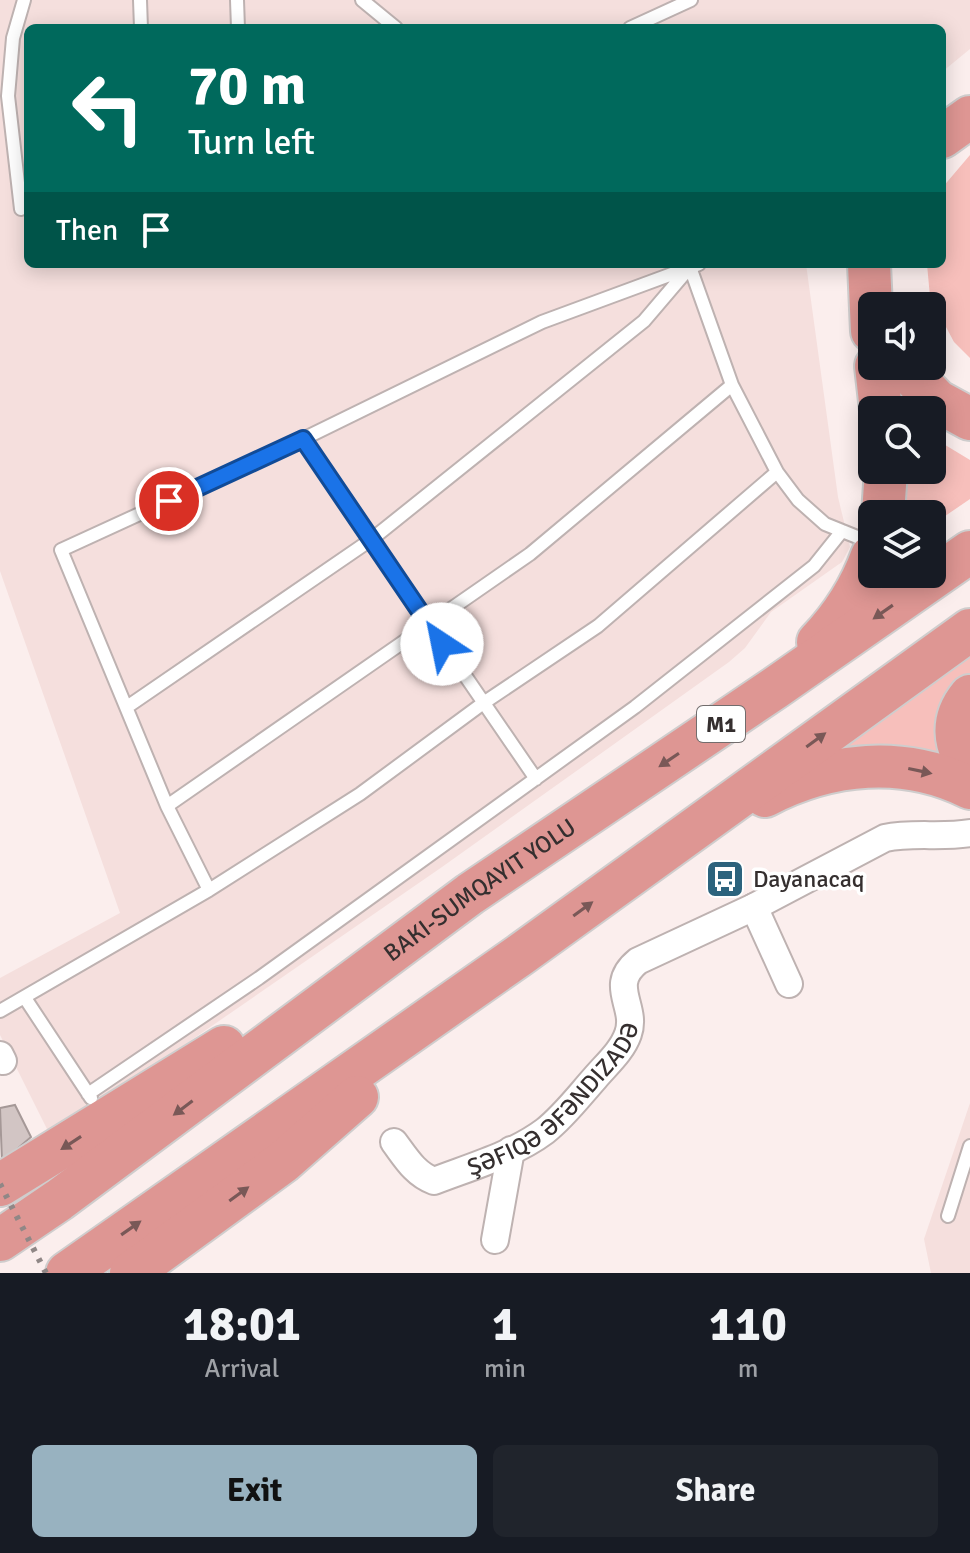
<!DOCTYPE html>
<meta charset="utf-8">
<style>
body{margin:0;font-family:Signika,sans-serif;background:#20242c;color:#f1f3f6;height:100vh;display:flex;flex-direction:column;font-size:30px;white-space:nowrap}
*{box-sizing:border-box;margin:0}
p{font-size:26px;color:#9ea1a6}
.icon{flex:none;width:44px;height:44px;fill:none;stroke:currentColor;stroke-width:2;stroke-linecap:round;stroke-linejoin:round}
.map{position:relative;height:1273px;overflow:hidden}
.panel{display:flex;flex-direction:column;background:#171b24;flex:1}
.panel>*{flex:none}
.top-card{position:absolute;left:24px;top:24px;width:922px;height:244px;border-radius:12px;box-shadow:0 4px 20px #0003;background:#00695c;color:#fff;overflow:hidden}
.controls{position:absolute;left:858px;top:292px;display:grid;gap:16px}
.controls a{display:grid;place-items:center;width:88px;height:88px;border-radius:12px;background:#171b24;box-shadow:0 4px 20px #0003;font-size:40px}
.pin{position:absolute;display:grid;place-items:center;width:68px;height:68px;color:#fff;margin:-34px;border:4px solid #fff;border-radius:50%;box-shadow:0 2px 8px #0007}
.me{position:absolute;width:88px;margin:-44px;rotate:326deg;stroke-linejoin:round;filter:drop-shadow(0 0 6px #0008)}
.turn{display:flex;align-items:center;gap:28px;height:168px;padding:0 32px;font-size:36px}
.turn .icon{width:104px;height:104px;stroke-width:2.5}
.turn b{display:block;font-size:56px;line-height:68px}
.then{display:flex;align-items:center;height:76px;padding:0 32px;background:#0003;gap:16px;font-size:30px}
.eta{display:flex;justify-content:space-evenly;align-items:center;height:136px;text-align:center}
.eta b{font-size:48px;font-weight:700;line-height:56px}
.primary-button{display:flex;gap:16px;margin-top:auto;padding:16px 32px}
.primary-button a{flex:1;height:92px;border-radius:12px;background:#98b2c0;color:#111;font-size:32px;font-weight:700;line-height:92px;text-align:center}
.primary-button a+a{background:#20242c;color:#f1f3f6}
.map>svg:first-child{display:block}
.built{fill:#f5dfdd}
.green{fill:#f7bfbb}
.building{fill:#d2c5c4;stroke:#a59897;stroke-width:2}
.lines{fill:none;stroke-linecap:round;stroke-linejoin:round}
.service-casing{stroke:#beb2b1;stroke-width:16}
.minor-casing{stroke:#beb2b1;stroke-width:30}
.trunk-casing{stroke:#cfcdcd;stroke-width:46}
.service{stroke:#fff;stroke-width:12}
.minor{stroke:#fff;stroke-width:26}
.trunk{stroke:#de9693;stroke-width:42}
.rail{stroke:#908786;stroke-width:6;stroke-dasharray:4 8;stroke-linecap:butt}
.oneway{fill:#795857}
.route-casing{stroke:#114b97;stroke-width:20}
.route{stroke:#1a73e8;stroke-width:14}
.labels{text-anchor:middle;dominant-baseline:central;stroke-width:7;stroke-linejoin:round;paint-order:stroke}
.shield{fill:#fff;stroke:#726d6d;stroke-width:2}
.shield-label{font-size:22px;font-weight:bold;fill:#352f2f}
.poi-label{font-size:24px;fill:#352f2f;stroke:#fff;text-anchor:start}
.street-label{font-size:24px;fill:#352f2f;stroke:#fff}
</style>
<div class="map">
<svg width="970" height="1273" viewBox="0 0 970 1273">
<rect width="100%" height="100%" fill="#fbeeed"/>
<path class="built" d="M0,0H970V49L942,72V28H28V264H806L838,497L850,547L842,562L771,612L745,648L729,662L442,867L51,1137L0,1035V978L120,913L0,571Z
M970,1103V1273H931L924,1239Z"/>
<path class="green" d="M970,155V358L954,342L930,297L927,264H942V188Z
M932,437L970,460V499L932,525V514H904L909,470H932Z
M970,656V684L955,767L826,757Z"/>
<path class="building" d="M15,1105L31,1137L2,1162L0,1108Z"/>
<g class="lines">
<g class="service-casing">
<path id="service" d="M140,0L141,28
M237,0L238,28
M362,0L396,28
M630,28L691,0
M21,209L8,96L13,38L24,0
M690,267L732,385L777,472L798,500L825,524L872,543
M303,439L536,779
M127,707L372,539L644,321L690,267
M167,806L530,554L732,385
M209,890L360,794L482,704L598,626L777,472
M25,998L91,1098
M0,1011L209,890L167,806L61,550L303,439L542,322L699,264
M88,1094L259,978L635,707L814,566L842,531
M948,1216L970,1146"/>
</g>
<g class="minor-casing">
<g id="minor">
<path d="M754,907L789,984"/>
<path d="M0,1055L3,1061"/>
<path id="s1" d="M394,1142C406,1158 415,1174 434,1181C470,1167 513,1155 545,1131C564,1116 579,1096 595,1078C607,1064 622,1051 628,1034C638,1006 607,986 638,961L754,907L885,838C913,832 942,838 970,833"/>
<path d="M495,1240L511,1150"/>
</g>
</g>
<g class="trunk-casing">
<g id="trunk">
<path d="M942,137L970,117"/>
<path d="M869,264L872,331"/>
<path d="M876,366L881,410"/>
<path d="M903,366L937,401L970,419"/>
<path d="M883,514L886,470"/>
<path d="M818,642C842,617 860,589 872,556"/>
<path d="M970,696C951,719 953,744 970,768"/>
<path d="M765,796C830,762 904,755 970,788"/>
<path d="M0,1185L224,1047"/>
<path id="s2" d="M0,1240L59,1200L470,894L775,688L970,552"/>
<path d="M67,1273L520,955L970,630"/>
<path d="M131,1273L283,1162L357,1097"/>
</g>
</g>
<use href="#service" class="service"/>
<use href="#minor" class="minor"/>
<use href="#trunk" class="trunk"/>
<path class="rail" d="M0,1184L46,1273"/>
</g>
<defs><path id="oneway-solid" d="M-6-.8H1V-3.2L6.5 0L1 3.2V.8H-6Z" transform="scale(2)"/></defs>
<g class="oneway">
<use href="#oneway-solid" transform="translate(883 612) rotate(145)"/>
<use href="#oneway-solid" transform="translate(816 740) rotate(-36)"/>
<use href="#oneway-solid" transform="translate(669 760) rotate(146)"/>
<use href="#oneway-solid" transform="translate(920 771) rotate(12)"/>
<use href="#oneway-solid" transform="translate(583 909) rotate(-36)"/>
<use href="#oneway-solid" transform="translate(183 1108) rotate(143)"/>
<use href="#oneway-solid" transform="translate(71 1143) rotate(147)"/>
<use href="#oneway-solid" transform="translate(239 1194) rotate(-36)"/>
<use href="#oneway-solid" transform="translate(131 1228) rotate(-35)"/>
</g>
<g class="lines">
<g class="route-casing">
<path id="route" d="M169,501L303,439L442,644"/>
</g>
<use href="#route" class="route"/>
</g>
<defs>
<g id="bus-square" transform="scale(2)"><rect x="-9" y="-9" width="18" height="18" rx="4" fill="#2c637d" stroke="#fff"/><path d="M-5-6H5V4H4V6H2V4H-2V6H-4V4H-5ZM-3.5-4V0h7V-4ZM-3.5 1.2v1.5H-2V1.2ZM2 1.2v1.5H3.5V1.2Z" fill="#fff"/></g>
</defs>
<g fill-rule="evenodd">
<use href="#bus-square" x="725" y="879"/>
</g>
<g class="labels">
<rect class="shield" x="697" y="706" width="48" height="36" rx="6"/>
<g class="shield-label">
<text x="721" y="724">M1</text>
</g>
<g class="poi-label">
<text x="753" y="879">Dayanacaq</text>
</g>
<g class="street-label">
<text stroke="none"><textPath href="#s2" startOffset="594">BAKI-SUMQAYIT YOLU</textPath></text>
<text stroke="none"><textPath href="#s1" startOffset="206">ŞƏFIQƏ ƏFƏNDIZADƏ</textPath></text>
</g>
</g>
</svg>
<div class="controls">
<a><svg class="icon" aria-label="sound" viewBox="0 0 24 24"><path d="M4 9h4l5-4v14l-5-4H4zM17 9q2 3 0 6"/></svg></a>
<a><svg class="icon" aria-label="search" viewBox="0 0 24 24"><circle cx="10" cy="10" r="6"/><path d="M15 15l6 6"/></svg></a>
<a><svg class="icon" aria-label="layers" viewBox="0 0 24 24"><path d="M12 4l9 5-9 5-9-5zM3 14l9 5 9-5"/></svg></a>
</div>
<div class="pin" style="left:169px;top:501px;background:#d93025"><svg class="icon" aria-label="arrive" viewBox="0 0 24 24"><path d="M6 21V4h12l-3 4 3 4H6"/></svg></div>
<svg class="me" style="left:442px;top:644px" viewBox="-20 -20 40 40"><circle r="19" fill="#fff"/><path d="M0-13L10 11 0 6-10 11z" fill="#1a73e8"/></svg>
<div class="top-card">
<div class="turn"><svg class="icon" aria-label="left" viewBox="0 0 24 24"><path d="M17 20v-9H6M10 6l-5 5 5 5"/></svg><div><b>70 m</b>Turn left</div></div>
<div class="then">Then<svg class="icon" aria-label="arrive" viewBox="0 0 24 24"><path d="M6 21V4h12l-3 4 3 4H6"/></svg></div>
</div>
</div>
<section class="panel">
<div class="eta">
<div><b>18:01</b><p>Arrival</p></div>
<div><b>1</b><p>min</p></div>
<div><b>110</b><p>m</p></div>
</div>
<div class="primary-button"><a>Exit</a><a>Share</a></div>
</section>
